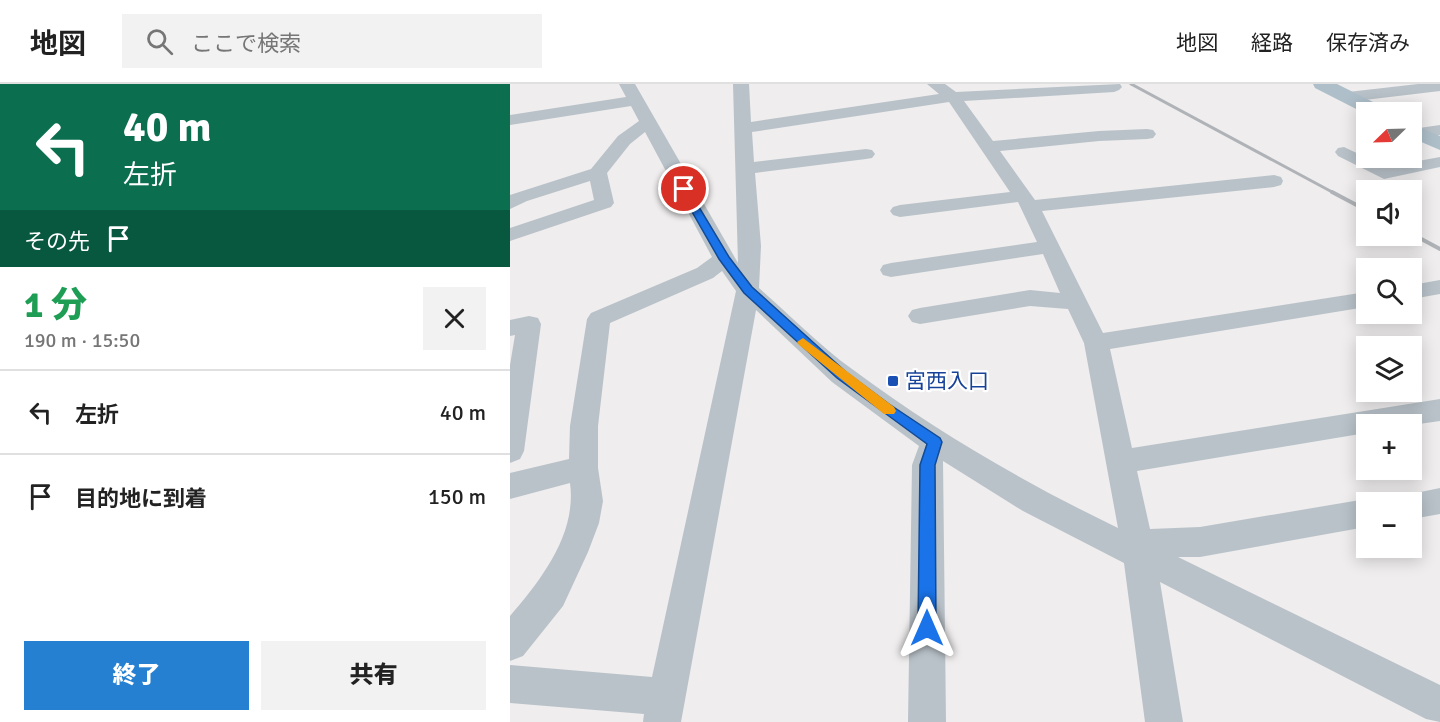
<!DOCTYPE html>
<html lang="ja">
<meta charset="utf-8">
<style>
body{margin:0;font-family:Signika,"Noto Sans JP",sans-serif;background:#f2f2f2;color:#222;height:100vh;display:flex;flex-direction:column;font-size:22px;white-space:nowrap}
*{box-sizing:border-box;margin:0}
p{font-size:20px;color:#767676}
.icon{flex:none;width:33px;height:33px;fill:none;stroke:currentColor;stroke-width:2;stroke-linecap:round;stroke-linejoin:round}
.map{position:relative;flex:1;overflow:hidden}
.side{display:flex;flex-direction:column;background:#fff;width:510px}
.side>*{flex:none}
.banner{background:#0b6e4f;color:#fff;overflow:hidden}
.needle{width:39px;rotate:247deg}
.fabs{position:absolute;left:846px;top:18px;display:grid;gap:12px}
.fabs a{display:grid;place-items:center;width:66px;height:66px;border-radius:0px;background:#fff;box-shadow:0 3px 15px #0003;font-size:30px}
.pin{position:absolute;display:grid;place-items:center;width:51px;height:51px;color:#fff;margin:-26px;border:3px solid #fff;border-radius:50%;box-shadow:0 2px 6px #0007}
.me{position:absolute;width:66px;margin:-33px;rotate:0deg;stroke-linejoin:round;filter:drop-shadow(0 0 4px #0008)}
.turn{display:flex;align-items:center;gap:21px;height:126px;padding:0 24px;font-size:27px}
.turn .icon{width:78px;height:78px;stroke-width:2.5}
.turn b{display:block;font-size:42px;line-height:51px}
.then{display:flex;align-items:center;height:57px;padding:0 24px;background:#0003;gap:12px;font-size:22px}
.round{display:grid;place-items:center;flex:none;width:63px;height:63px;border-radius:0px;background:#f2f2f2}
.head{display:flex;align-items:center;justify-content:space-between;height:102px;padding:0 24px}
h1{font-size:36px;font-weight:800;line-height:45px;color:#1e9e55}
.primary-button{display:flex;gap:12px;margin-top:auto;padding:12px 24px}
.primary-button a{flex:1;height:69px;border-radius:0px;background:#2580d1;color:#fff;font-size:24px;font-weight:800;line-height:69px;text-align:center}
.primary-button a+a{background:#f2f2f2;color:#222}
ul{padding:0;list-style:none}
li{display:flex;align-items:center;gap:18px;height:84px;padding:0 24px;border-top:2px solid #e0e0e0}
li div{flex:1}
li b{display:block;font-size:22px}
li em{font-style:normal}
header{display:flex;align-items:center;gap:36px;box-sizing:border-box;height:84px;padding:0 30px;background:#fff;border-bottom:2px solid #e0e0e0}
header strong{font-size:28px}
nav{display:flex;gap:33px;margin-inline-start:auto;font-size:21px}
.search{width:420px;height:54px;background:#f2f2f2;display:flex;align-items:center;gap:15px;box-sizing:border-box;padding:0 21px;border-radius:0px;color:#767676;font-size:22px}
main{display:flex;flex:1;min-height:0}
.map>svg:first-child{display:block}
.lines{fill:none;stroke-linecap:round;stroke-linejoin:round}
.minor{fill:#b9c2c9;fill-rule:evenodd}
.major{fill:#aebfca;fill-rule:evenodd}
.rail-far1{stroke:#afb3b7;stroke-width:3}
.rail{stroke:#afb3b7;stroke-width:4}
.route{fill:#1a73e8;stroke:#114b97;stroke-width:1.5}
.slow{fill:#f59e0b}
.transit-dot{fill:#1a4fb4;stroke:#fff;stroke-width:2}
.labels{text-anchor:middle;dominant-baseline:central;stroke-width:4.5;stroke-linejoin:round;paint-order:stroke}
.transit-label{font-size:21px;fill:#164399;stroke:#fff;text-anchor:start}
</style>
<header>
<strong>地図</strong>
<div class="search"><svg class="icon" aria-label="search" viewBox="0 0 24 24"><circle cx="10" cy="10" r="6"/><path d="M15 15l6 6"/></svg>ここで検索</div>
<nav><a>地図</a><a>経路</a><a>保存済み</a></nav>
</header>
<main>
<section class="side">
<div class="banner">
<div class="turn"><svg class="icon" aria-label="left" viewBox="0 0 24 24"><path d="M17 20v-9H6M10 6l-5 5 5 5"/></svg><div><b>40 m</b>左折</div></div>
<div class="then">その先<svg class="icon" aria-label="arrive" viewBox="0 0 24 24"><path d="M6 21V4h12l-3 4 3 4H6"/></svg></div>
</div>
<div class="head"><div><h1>1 分</h1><p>190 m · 15:50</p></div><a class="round"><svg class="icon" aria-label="close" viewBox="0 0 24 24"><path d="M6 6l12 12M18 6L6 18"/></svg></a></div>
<ul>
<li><svg class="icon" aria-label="left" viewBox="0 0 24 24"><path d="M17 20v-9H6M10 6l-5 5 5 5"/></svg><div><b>左折</b></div><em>40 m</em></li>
<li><svg class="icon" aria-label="arrive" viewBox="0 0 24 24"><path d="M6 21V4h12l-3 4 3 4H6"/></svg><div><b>目的地に到着</b></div><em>150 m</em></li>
</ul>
<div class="primary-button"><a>終了</a><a>共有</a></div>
</section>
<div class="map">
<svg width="930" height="638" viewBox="0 0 930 638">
<rect width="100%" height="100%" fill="#efeded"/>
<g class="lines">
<path class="minor" d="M109,0H125L228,179L223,0H239L241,38L429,10L417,0H435L446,8L610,0L612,3L609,6L604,8L454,17L483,57L589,47L637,45L643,46L646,50L643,54L637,55L589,57L490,67L525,116L764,91L771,93L773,97L771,101L764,103L532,127L593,249L856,208V223L600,265L622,364L930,315V337L902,341L856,340V349L627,387L640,445L690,443L856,415L865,418H856V443L690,473H668L930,601V638L916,635L650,498L673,638H635L614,479L513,427L433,377L436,638H398L402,381L409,362L322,298L246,226L171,638H133L134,630L0,619V581L142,593L226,207L212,187L203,194L100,239L88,342V384L93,417L89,439L78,468L53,522L13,572L0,577V532C31,496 67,450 60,399L0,415V389L59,375L60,342L77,235L81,229L187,184L202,173L135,48L120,60L97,89L104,119L101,123L0,157V144L84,116L80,97L17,117L0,125V111L81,85L108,52L129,37L121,22L0,41V31L116,13ZM439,18L500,108L390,121L383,123L380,127L383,131L390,133L508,118L527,158L381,179L373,181L370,186L373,191L381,193L533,170L550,209L520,206L410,224L402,226L398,232L402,238L410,240L520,222L558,225L574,259L608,444C515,399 425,347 342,285C309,261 280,231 249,204L251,162L245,89L356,75L362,74L365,70L362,66L356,65L244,78L242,48Z
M908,0H930V7L838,18L830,13L838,8Z
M930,41V51L902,53V45Z
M834,63L876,83L930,73V83L874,95L828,72L825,68L828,64Z
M930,196V210L902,215V201Z
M19,232L28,234L31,240L14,367L10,375L0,379V281L5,251L0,252V236Z
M930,404V430L902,435V418H888L891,412Z"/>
<path class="major" d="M803,0H827L875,24L878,28L856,30L805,4Z
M902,40L930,52V66L902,54Z"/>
<path class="rail-far1" d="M621,0L824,109"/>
<path class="rail" d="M822,108L856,126
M902,150L930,165"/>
</g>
<path class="route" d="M170,103H177L219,173L242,203L336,288L379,320L430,354L432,358L425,381L426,544L423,551L417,553L411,551L408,544L410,381L417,360L327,294L234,209L209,175L169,105Z"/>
<path class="slow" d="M293,254L384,323L386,327L384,330H374L289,261L287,258Z"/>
<rect class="transit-dot" x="377" y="291" width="12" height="12" rx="3"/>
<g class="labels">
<g class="transit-label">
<text x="395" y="297">宮西入口</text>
</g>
</g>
</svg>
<div class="fabs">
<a><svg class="needle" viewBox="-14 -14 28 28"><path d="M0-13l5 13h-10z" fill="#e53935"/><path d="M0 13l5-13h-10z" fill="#767676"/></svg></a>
<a><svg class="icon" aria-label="sound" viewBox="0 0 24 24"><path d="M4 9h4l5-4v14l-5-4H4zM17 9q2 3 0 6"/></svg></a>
<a><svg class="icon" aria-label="search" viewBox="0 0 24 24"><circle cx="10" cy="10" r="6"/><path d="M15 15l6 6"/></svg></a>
<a><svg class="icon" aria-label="layers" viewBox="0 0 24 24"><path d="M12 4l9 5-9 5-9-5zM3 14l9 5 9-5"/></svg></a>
<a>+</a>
<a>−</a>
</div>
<div class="pin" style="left:174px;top:105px;background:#d93025"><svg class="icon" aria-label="arrive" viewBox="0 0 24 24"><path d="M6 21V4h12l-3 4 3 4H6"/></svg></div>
<svg class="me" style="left:417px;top:544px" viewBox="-20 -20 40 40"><path d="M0-17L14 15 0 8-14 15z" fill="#1a73e8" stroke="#fff" stroke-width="4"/></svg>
</div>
</main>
